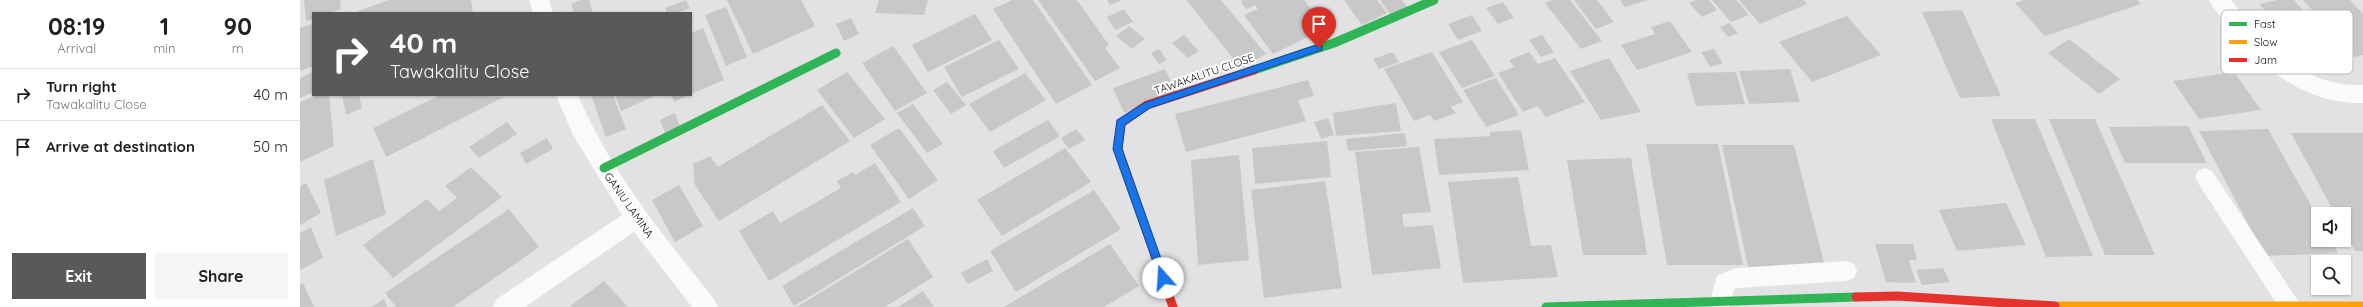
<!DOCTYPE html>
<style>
body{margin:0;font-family:Quicksand,sans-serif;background:#f6f6f6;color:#202124;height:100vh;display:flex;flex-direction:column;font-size:15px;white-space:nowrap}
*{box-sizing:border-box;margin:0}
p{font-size:13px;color:#757577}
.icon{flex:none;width:22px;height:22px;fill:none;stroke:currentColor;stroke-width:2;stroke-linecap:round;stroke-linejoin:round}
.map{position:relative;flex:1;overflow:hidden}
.panel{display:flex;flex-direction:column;background:#fff;width:300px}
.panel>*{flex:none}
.guide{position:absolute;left:12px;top:12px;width:380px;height:84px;border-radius:0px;box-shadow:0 1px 3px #0004;background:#59585a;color:#fff;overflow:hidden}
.buttons{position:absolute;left:2011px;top:207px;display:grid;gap:8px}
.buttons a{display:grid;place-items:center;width:40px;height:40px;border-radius:0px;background:#fff;box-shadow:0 1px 3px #0004;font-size:20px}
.pin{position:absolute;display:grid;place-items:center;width:34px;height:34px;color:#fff;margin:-41px -17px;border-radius:50% 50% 50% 0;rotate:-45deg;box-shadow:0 0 4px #0007}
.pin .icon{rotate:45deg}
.me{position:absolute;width:44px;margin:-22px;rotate:341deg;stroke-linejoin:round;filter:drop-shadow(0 0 3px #0008)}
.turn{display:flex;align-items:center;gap:14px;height:84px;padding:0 12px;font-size:18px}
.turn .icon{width:52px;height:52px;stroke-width:2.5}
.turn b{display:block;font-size:28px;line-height:34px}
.eta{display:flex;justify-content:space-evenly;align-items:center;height:68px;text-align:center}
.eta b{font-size:24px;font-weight:800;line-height:28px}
.button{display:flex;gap:8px;margin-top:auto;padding:8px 12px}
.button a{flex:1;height:46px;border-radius:0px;background:#59585a;color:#fff;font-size:16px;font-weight:800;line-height:46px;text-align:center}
.button a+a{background:#f6f6f6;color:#202124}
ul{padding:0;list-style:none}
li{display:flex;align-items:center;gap:12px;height:52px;padding:0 12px;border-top:1px solid #e0e0e0}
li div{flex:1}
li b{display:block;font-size:15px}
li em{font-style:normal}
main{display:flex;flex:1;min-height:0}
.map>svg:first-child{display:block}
.building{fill:#c9c8c9}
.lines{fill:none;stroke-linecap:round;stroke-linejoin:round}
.lane{fill:#fbfafb;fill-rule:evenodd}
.street{fill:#fbfafb;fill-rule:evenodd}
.fast{stroke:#30b455;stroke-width:9}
.slow{stroke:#ff9f0a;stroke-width:9}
.jam{stroke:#e5322d;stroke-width:9}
.route{fill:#1a73e8;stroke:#114b97}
.labels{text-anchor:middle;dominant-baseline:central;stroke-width:4;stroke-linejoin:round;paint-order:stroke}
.street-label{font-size:11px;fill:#0f0e10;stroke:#fff}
.key{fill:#fff;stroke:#b7b7b7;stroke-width:1}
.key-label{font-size:11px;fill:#0f0e10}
</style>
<main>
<section class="panel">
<div class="eta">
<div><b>08:19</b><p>Arrival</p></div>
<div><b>1</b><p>min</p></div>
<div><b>90</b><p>m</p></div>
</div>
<ul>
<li><svg class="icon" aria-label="right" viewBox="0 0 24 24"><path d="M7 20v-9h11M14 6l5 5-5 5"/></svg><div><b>Turn right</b><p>Tawakalitu Close</p></div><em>40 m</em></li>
<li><svg class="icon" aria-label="arrive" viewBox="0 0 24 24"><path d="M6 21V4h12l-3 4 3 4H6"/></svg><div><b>Arrive at destination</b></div><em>50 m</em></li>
</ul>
<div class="button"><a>Exit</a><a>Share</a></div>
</section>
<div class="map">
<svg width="2063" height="307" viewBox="0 0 2063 307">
<rect width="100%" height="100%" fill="#e2e1e4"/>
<path class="building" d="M4,0H40L41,9L29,13H13V19L6,21Z
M89,0H171L173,13H58V11Z
M281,0H289L293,13H274L271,4Z
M386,0L390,8L377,13H367L365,8Z
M427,0H501L515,26L453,54Z
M579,0H628L624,15L575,13Z
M712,0H733L792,85L756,104L693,9Z
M738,0H777L809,45L805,48L820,68L795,81Z
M807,0H822L810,5Z
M886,0H921L966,54L941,68Z
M943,0H1004L1026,28L973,54L944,15L958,9L955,5L946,9L941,2Z
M1044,0H1077L1087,13L1062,25Z
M1080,0H1102L1109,9L1092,17Z
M1252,0H1270L1302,41L1281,49L1245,3Z
M1274,0H1297L1314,22L1296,29Z
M1320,0H1348L1325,7Z
M1396,0H1409L1417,10L1402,17L1389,3Z
M1412,0H1436L1449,15L1431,22Z
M1439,0H1503L1507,4L1460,24Z
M1724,0H1837L1841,4L1745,36L1715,3Z
M1978,0H1994L2036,47L2003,55L1959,4Z
M2003,0H2050L2063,14V55L2055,57Z
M1203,2L1214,18L1198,24L1186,8Z
M426,7L447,57L426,66L405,15Z
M824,9L833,22L815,30L807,17Z
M1662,10L1701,96L1660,98L1622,12Z
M675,14L692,40L628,72L612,45Z
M1172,15L1182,31L1158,40L1148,24Z
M1547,16L1581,55L1512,82L1479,42Z
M551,18L559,34L544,41L536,24Z
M1370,21L1392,52L1337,70L1321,45L1355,34L1351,27Z
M1429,23L1438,33L1428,37L1420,27Z
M13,24V66L0,71V28Z
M829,26L845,39L832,49L816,36Z
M403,28L424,80L391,94V33Z
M884,35L899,51L888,58L872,43Z
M1242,35L1254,52L1241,57L1229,40Z
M1769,39L1820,79L1799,94L1748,53Z
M699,40L719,69L662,97L644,67Z
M1172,40L1195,76L1162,88L1139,52Z
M593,46L627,93L595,111L562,63Z
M859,49L867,60L859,64L851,53Z
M1414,49L1423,63L1410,67L1401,52Z
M1093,52L1099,62L1079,69L1073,59Z
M1132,52L1163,102L1151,107L1156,113L1134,121L1130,115L1114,121L1084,69Z
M1229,52L1238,64L1255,58L1285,102L1246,117L1238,106L1223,112L1198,73L1214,67L1209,60Z
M1309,58L1341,112L1301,120L1270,71Z
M865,69L877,93L824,113L813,88Z
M1490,69L1500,102L1449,104L1439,71Z
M13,72V92L0,98V78Z
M547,72L585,119L554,138L517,90Z
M1436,72L1445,104L1396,106L1387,73Z
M1934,72L1961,110L1899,119L1873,81Z
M725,73L746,100L690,132L669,104Z
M1196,78L1219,115L1186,127L1163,90Z
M1008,80L1014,96L998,100L1006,121L886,152L875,114Z
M647,82L666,105L651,114L633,90Z
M18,95H29L34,146L0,162V102Z
M42,95H59L62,108L46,115Z
M140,95L204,97L86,157L73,128Z
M291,95H313L326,129L306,137Z
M315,95H357L321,111Z
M371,95H389L374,102Z
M1096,103L1101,131L1036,136L1033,113Z
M613,104L643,144L627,153L597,113Z
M522,105L550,141L419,221L395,185L393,164L410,156L418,167Z
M375,113L380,126L365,133L360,120Z
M1028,118L1034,135L1021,139L1014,122Z
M1691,119H1735L1793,256L1746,257Z
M1749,119H1795L1855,255H1805Z
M748,120L760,136L704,168L693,151Z
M207,122L217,134L179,158L169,147Z
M1888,126L1907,163H1825L1809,127Z
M599,128L638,180L609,199L570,145Z
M776,129L785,140L769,149L761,138Z
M1968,129L2018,218V240H2031L2038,253L1965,256L1899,131Z
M1221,130L1229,170L1139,175L1134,139L1190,136V132Z
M1105,133L1107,146L1048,151L1046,139Z
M1991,133H2063V251H2055L2044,231V214H2035Z
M247,138L253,149L226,164L220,153Z
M1027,141L1031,177L955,184L952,148Z
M1346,144H1418L1443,265H1367Z
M1422,145H1494L1525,267H1448Z
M1119,147L1131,212L1102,214L1104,227L1133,225L1141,268L1072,275L1055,152Z
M765,148L791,182L702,236L677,200Z
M939,155L949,260L898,265L891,160Z
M1331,158L1347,255H1283L1267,160Z
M73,159L86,214L36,236L24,180Z
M575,163L601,202L469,281L439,231L473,211L480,223L541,188L537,181L553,172L555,175Z
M171,167L202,197L93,278L63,245L127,199L139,211L157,198L145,186Z
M1218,177L1231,246L1251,245L1258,277L1163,283L1148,182Z
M1025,181L1042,288L964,298L951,190Z
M6,183L21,213L0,225V186Z
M379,185L403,226L375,242L352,200Z
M794,190L821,229L716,292L690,251Z
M1706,203L1726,245L1657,251L1639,210Z
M613,208L625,226L494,306L482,286Z
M209,209L239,247L153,307H96L85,293Z
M11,227L23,258L0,270V233Z
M608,239L633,277L585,307H497Z
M810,244L839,286L804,307H704Z
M1575,244H1613L1617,260H1609L1616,283L1586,282Z
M687,259L693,271L668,284L661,273Z
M1643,268L1650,282L1622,285L1616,270Z
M304,281L328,307H269Z
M3,283L14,307H0V285Z
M623,291L634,307H598Z
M84,299L87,307H71Z"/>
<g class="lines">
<path class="lane" d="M1905,168L1912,171L2002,307H1979L1898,183L1895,177L1898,171Z
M1546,261L1554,264L1557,271L1554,278L1546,281L1438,288L1434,289L1429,307H1413L1410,300L1417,276L1436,268Z"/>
<path class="street" d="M229,0H249L253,13H233Z
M1909,0H1931C1966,44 2002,87 2063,85V103C2007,104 1962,70 1929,27C1922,18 1914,10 1909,0Z
M256,95H278C310,171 363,235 414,299L418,307H392L334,232L225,307H193L197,299L322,215L273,135Z"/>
<path class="fast" d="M954,70L1034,43L1134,0
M304,168L536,53
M1246,307L1556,297"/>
<path class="slow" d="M1755,306H2063"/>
<path class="jam" d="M1556,297L1597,296L1755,306
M873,307L818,149L821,123L847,105L954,70"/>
</g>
<path class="route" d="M1019,44L1022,45V50L850,108L825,125L822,149L868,278L863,283L860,281L813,149L817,120L844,103Z"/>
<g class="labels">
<g class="street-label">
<text transform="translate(904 74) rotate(-19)">TAWAKALITU CLOSE</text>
<text transform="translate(329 205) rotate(55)">GANIU LAMINA</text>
</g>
</g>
<rect x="1921" y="10" width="132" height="64" rx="6" class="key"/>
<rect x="1929" y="22" width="18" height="4" fill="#30b455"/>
<rect x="1929" y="40" width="18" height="4" fill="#ff9f0a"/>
<rect x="1929" y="58" width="18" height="4" fill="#e5322d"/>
<g class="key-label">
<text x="1954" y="28">Fast</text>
<text x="1954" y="46">Slow</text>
<text x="1954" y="64">Jam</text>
</g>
</svg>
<div class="buttons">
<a><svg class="icon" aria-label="sound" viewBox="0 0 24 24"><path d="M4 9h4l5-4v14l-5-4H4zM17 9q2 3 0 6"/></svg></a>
<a><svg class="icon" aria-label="search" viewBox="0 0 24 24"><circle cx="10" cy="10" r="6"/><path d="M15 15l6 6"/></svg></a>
</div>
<div class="pin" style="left:1019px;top:48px;background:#d93025"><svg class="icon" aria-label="arrive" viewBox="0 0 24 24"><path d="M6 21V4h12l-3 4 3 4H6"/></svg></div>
<svg class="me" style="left:863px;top:278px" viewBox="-20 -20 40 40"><circle r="19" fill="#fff"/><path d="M0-13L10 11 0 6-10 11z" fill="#1a73e8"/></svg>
<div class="guide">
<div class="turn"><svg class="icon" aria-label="right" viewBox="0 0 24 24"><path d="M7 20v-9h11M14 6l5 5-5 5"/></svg><div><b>40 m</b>Tawakalitu Close</div></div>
</div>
</div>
</main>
